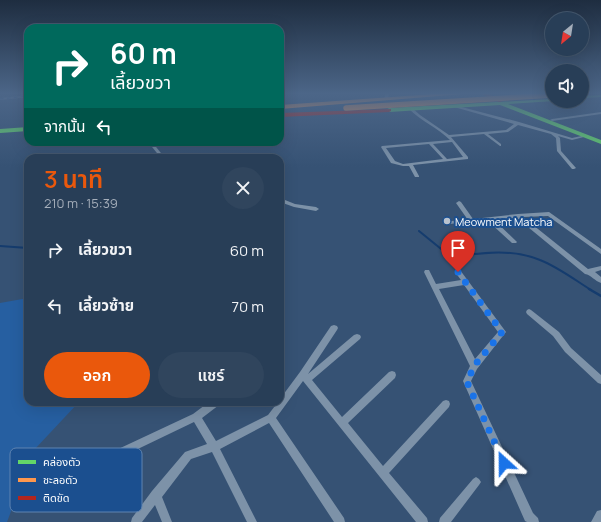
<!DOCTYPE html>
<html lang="th">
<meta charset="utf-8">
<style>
body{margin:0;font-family:Manrope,"Noto Sans Thai",sans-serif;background:#30455d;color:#f1f3f6;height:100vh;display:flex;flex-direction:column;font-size:15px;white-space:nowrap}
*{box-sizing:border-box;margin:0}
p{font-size:13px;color:#a5aeba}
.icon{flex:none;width:22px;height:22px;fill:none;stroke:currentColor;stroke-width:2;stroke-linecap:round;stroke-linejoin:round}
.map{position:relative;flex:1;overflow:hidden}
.panel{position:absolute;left:24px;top:154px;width:260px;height:252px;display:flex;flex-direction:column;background:#283e57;border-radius:12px;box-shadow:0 4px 16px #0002,0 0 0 1px #44576d}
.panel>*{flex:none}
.top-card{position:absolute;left:24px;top:24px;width:260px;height:122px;border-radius:12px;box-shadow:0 4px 16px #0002,0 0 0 1px #44576d;background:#00695c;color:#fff;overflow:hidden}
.needle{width:26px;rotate:210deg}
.tools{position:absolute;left:545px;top:12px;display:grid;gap:8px}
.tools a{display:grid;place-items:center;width:44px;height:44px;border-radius:50%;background:#283e57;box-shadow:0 4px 16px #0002,0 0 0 1px #44576d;font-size:20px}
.pin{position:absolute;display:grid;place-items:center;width:34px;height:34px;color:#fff;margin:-41px -17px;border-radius:50% 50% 50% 0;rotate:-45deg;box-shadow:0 0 4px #0007}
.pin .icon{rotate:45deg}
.me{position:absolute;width:44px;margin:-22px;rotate:336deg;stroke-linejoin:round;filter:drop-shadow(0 0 3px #0008)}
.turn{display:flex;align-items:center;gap:14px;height:84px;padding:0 20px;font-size:18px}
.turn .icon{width:52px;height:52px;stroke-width:2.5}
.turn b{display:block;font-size:28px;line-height:34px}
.then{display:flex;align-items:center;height:38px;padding:0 20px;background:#0003;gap:8px;font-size:15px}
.round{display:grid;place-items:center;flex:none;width:42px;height:42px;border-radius:21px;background:#30455d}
.head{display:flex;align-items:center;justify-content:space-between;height:68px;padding:0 20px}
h1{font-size:24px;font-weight:600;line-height:30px;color:#ea580c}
.button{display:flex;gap:8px;margin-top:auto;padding:8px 20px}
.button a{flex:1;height:46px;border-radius:24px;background:#ea580c;color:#fff;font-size:16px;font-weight:600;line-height:46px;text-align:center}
.button a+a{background:#30455d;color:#f1f3f6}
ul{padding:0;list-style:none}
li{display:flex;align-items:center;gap:12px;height:56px;padding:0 20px}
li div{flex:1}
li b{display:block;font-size:15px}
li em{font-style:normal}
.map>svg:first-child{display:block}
.green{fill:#265fa1}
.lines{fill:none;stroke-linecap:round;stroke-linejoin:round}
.stream-far1{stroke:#153c6e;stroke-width:2}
.stream{stroke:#153c6e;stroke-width:2.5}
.street{fill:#7d92a8;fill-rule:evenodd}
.fast{fill:#63d668;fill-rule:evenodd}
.slow{fill:#ff974d;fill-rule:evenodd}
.jam{fill:#b3261e;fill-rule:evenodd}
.rail-casing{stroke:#7e92a7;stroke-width:2}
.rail{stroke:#1b4f8f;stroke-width:1;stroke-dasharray:3.5;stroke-linecap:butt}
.slow-bridge{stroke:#ff974d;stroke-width:5.5}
.route{stroke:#1a73e8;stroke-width:7;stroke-dasharray:0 12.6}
.poi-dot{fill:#b9c2ce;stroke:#1b4f8f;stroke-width:1.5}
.labels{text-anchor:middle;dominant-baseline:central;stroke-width:4;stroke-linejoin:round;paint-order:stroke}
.poi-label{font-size:11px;fill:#fff;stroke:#1b4f8f;text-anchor:start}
.key{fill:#1b4f8f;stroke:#5f84b1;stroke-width:1}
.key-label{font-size:11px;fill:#fff}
</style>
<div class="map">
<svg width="601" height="522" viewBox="0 0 601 522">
<rect width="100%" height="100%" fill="#365274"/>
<path class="green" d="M28,298V402H79L34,450L7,522H0V303Z"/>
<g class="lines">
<path class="stream-far1" d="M419,231L451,257C481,253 512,248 540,260C558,267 575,280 591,290
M0,246L28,248"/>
<path class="stream" d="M589,289L601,296"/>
<path class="street" d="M386,93H389L388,99L386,100L384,99Z
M454,105L519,122L572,138L586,135L588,136L572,140L558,136L560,138L561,151L576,168L574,169H572L557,151L556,138L551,134L518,125L508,132L488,134L501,144V146H500L484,134L451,137L468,157V159L413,165L419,176V177H415L409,166H403L391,163L381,147L382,146L450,140C438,128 421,121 409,109V107H411L420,115L449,135L506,130L514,124L454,107ZM452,142L463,157L447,159L433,144ZM429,144L443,159L403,164L395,161L386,148Z
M601,112V114L552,121L550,120L552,119Z
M121,142H130L128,143L110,146H88L86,145L88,144H110Z
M148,142H152L165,158H161Z
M280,198L295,204L316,207L319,209L316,211L294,207L280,202Z
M459,201L461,202L473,219L518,214L549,212L601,249V254L548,216L523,217L588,269L601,266V270L595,272L601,277V283C595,281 591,275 585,274L517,218L494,220L516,241L517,242L516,243H512L488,221L448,224L447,223L450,221L468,220L456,203Z
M425,270H429L436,284L461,280L455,272L456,270H460L506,332L477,369L471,381L533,513L538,518L539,522H527L525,521L463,381L470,366L424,272ZM464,285L498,332L475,359L439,289Z
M529,309L531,310L559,332L571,348L601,375V384L598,383L565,352L553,336L527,314L526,312L527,310Z
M280,324L283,325C285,330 285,334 283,338L280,339Z
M334,325L337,326L338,328L337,330L308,374L354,335L357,334L360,335L361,337L360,339L312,380L342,417L389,372L392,371L395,372L396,375L395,378L348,423L383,466L443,401L446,400L449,401L450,404L449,407L389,473L427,518L428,522H416L303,381L276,418L344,518L345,522H334L269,423L220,449L257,522H247L212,452L191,459L162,497L172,522H162L155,505L142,522H131L132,518L152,491L185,452L207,444L194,422L117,459L114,457L112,454L114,451L193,414L209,402H220L219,405L202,418L216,441L268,415L278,402H280V399L300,372L331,326Z
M476,477L479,479L481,482L479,485L451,522H439L440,518L473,479Z
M601,510V522H591L597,511Z"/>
<path class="fast" d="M601,95V97L582,98V96Z
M552,99V101H554L508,104L601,140V144L500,105L389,112L386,110L389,108Z
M28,127V131L0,133V129Z"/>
<path class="slow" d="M447,93H475L280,109V105Z"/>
<path class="jam" d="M479,93H486L503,101L499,102Z
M391,109V111L389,112L280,117V113Z"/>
<g class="rail-casing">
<path id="rail" d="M0,99L28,96"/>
</g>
<use href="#rail" class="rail"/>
<path class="slow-bridge" d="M346,108L552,95"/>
</g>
<linearGradient id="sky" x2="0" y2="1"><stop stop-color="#1e2d40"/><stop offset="0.56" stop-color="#4c6688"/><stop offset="1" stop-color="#4c6688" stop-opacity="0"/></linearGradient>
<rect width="601" height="167" fill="url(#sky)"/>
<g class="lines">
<path class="route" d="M458,272L502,332L474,366L467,382L504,463"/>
</g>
<circle class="poi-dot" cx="447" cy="221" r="4"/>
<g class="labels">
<g class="poi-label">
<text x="455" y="221">Meowment Matcha</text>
</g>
</g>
<rect x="10" y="448" width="132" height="64" rx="6" class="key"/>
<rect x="18" y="460" width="18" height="4" fill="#63d668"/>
<rect x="18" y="478" width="18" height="4" fill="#ff974d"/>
<rect x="18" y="496" width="18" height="4" fill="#b3261e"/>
<g class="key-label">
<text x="43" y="466">คล่องตัว</text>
<text x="43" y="484">ชะลอตัว</text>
<text x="43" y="502">ติดขัด</text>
</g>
</svg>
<div class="tools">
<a><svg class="needle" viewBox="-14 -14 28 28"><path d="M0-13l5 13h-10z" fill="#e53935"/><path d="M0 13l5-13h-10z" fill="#a5aeba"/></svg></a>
<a><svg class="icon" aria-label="sound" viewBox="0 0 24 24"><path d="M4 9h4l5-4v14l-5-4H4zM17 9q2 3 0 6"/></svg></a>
</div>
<div class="pin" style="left:458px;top:272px;background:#d93025"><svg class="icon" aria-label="arrive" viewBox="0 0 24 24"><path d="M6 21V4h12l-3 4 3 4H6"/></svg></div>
<svg class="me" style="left:504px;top:463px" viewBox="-20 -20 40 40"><path d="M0-17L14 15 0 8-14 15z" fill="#1a73e8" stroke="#fff" stroke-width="4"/></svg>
<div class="top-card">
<div class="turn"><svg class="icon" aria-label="right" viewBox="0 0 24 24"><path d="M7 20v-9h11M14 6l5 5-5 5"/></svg><div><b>60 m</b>เลี้ยวขวา</div></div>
<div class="then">จากนั้น<svg class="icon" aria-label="left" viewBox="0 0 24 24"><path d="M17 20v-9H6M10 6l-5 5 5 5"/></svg></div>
</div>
<section class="panel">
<div class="head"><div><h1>3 นาที</h1><p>210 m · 15:39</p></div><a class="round"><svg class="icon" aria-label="close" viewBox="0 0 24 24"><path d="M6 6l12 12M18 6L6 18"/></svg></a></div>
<ul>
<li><svg class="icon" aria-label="right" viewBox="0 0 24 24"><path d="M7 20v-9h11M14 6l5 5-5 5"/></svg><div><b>เลี้ยวขวา</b></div><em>60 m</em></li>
<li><svg class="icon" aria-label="left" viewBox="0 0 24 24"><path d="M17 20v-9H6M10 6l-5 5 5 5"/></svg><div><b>เลี้ยวซ้าย</b></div><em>70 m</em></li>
</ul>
<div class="button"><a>ออก</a><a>แชร์</a></div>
</section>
</div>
